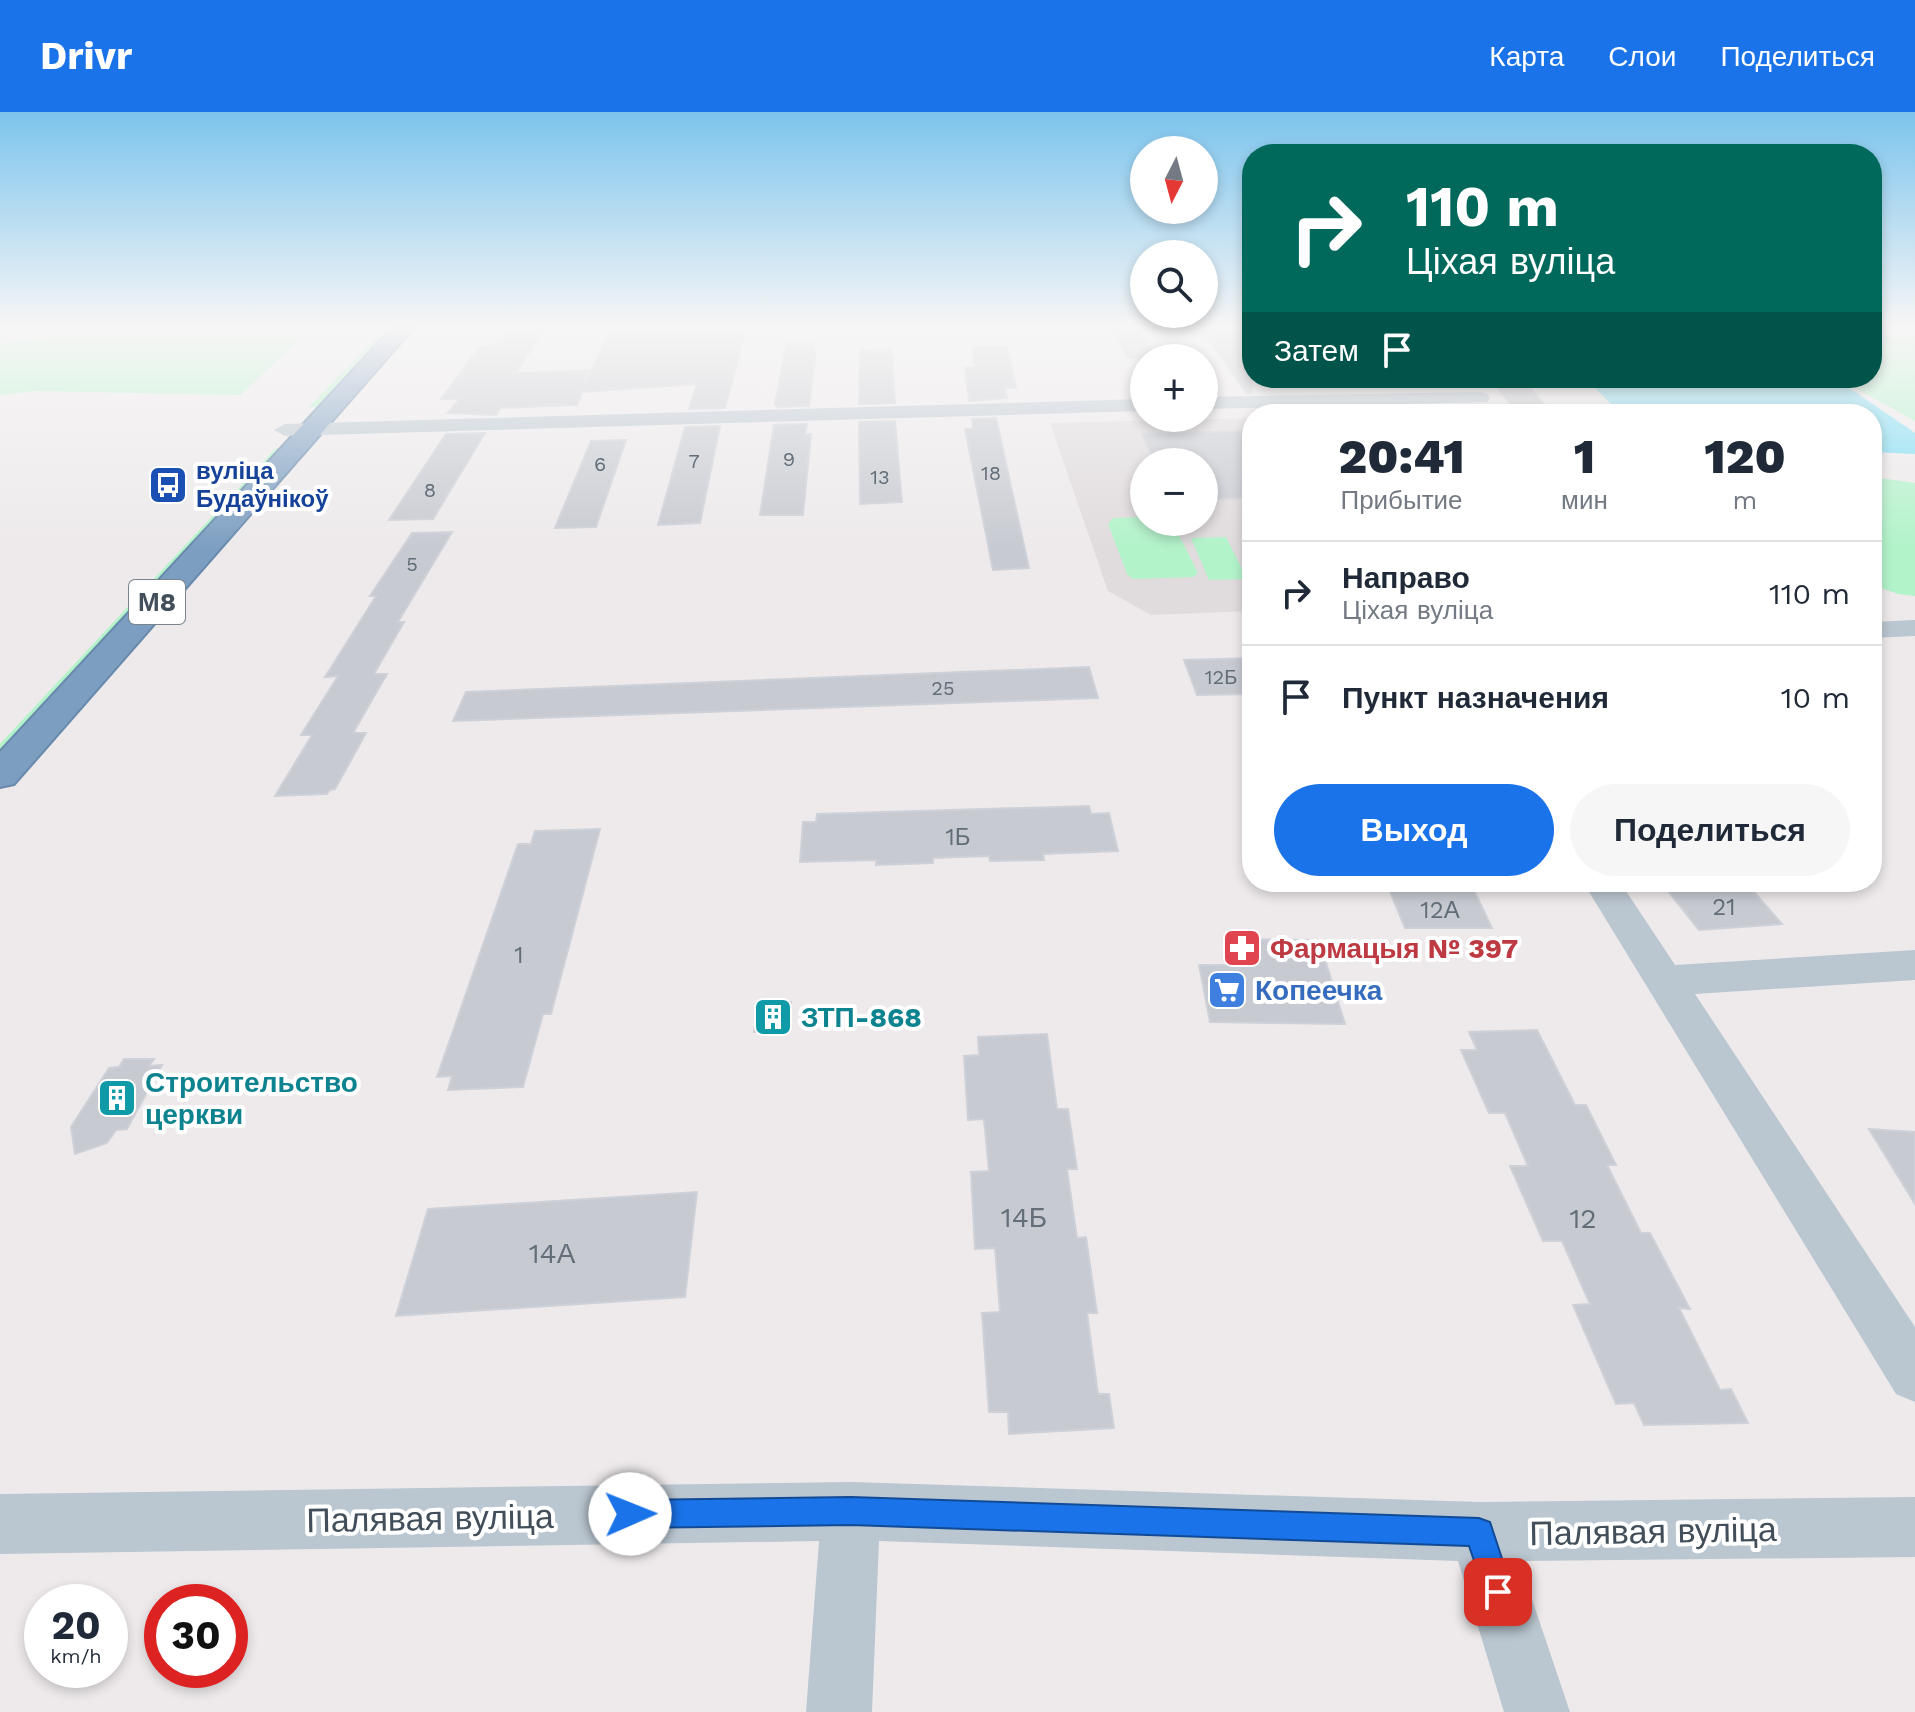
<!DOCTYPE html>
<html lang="ru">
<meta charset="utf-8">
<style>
body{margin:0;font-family:"Work Sans",sans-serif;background:#f6f6f7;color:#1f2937;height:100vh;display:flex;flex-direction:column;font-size:30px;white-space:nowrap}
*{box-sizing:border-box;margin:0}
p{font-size:26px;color:#747a83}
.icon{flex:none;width:44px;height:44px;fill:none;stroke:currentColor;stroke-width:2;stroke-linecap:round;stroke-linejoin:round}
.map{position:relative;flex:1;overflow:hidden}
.drawer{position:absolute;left:1242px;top:292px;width:640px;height:488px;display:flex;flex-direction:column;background:#fff;border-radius:32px;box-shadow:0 4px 12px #0003}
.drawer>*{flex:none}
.hud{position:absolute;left:1242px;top:32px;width:640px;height:244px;border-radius:32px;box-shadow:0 4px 12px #0003;background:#00695c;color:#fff;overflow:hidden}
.needle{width:52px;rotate:186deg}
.buttons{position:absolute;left:1130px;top:24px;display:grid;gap:16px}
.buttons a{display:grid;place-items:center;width:88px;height:88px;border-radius:50%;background:#fff;box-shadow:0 4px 12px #0003;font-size:40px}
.speed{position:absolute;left:24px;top:1472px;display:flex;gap:16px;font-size:40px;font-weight:700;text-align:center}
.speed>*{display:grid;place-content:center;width:104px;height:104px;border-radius:50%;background:#fff;box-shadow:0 4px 12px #0003;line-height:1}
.speed small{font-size:20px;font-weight:400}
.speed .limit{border:12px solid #d22;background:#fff;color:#111}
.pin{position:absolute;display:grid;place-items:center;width:68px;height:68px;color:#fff;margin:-34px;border-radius:16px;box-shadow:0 4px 12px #0006}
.me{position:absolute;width:88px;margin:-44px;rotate:89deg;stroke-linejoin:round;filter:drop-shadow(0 0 6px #0008)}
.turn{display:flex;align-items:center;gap:28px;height:168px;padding:0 32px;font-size:36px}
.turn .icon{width:104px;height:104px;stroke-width:2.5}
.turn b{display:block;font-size:56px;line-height:68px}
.then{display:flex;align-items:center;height:76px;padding:0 32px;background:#0003;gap:16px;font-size:30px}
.eta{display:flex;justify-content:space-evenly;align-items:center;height:136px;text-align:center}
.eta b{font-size:48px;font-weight:800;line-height:56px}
.action{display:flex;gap:16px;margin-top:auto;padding:16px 32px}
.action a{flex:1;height:92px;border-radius:48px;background:#1a73e8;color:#fff;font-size:32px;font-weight:800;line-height:92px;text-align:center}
.action a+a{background:#f6f6f7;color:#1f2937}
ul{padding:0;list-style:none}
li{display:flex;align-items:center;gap:24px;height:104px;padding:0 32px;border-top:2px solid #e0e1e3}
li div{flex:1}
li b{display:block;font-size:30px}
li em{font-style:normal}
header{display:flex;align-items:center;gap:48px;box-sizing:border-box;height:112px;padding:0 40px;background:#1a73e8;color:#fff}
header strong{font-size:38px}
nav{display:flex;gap:44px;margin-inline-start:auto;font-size:28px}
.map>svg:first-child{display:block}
.education{fill:#e0dbdd;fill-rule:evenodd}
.green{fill:#b2f3ca}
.water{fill:#7addf5}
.building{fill:#c7cad1;stroke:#ced1d8;stroke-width:2}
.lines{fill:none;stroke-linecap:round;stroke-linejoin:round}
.highway-casing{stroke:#6889ac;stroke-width:4}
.street{fill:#bac6d0;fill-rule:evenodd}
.highway{fill:#7c9ec1;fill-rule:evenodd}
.route{fill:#1a73e8;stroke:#114b97;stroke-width:2}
.labels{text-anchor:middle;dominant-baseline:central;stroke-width:8;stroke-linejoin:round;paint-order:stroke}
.far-number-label{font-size:20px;fill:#636e78}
.far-transit-label{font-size:24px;font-weight:bold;fill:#164399;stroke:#fff;text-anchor:start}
.number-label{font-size:24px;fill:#636e78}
.shield{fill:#fff;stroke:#7b848c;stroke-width:2}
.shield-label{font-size:26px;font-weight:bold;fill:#424f5a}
.health-label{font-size:28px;font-weight:bold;fill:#be3a42;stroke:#fff;text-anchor:start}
.shop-label{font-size:28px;font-weight:bold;fill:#366cbe;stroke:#fff;text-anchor:start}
.culture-label{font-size:28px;font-weight:bold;fill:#0d838f;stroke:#fff;text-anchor:start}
.near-number-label{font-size:28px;fill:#636e78}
.near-street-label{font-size:34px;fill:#424f5a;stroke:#fff}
</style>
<header>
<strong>Drivr</strong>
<nav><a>Карта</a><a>Слои</a><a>Поделиться</a></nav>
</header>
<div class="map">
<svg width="1915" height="1600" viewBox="0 0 1915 1600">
<rect width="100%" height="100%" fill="#eeeaeb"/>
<path class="education" d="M1252,306V499L1151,503L1108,479L1050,311ZM1144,350H1204V410H1144Z"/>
<path class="green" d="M241,213H316L240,283L34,279L0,283V232L55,223L235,217Z
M388,213H395L318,295H309Z
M1872,213H1915V309L1837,266H1872Z
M283,335L0,647V632L275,337Z
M1872,365L1915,371V484L1898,482L1872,473Z
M1144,405V410L1173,411L1198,461L1193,465L1133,467L1127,462L1108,412L1113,406Z
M1226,425L1247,467L1209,468L1191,426Z"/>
<path class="water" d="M1585,266L1833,269L1854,279L1915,321V342L1872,340V302H1621Z"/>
<path class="building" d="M511,213L546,215L516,261L590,258L584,273L613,213H747L725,296L689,297L697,272L582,280L577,293L500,296L496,303L448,301L459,287H441L480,234H492Z
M1110,213H1137L1156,246H1127Z
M1252,214V281H1246L1201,216Z
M787,230H814L812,239H816L809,294L777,295L775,292Z
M972,234H1007L1016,276H1005L1007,286L969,289L965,256L975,255Z
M892,237L895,291L859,292L860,238Z
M1490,266H1522L1552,302H1518Z
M996,306L1029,456L993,458L965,317H973L972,307Z
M895,309L902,390L860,392L859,310Z
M807,312L805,323L811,322L803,403H760L774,313Z
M720,314L700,411L658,413L685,315Z
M1242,319L1246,326H1252V386L1204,387V350H1155L1142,322Z
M485,321L433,407L389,408L446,322Z
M626,328L596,415L555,416L591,329Z
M452,420L398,510H404L374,562H387L353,621H366L335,677L330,678L327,682L275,684L312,623H301L338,564L325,565L376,484H370L412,421Z
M1252,546V582L1197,583L1184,548Z
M1089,555L1098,586L453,609L466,580Z
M1089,694L1091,702L1109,701L1118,739L1043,742L1044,748L990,749L989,744L933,746V751L876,753V748L800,750L803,710H816L817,702Z
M600,717L551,902H543L523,975L448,978L452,964L437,965L518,732H531L535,719Z
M1386,770H1470L1492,816H1405Z
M1748,773L1782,812L1699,818L1668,779Z
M1231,827L1319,828L1345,912L1210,910L1199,853H1237Z
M758,890H791L788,920H754Z
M1537,918L1575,993H1586L1616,1053H1607L1641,1121H1650L1690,1197L1679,1196L1720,1278L1731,1277L1748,1311L1644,1313L1634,1291L1616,1292L1573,1193L1590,1192L1562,1129H1543L1510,1054H1528L1505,1001H1489L1461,938H1477L1469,920Z
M1047,922L1057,997H1068L1077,1057H1067L1077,1126L1086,1125L1097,1201H1087L1098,1282H1109L1114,1316L1009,1322L1008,1300H989L982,1201L1000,1200L995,1136L975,1137L971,1060L989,1059L984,1007L968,1008L964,944L979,943L978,925Z
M124,947H154L149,954L162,953L127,1017L116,1018L107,1031L75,1042L71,1015L109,956L119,955Z
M1869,1017L1915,1020V1092Z
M697,1080L685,1185L396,1204L428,1097Z"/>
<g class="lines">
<g class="highway-casing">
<path id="highway" d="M395,213H416L14,672L0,675V640Z"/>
</g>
<path class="street" d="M1480,280L1487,282L1490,286L1487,290L1204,297V285Z
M1144,287V299L285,324L274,318L285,312Z
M1915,508V524L1872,526V510Z
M1583,770H1620L1675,853L1915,838V868L1695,882L1915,1215V1290L1896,1282Z
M851,1370L1479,1390L1915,1385V1445L1519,1449L1570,1600H1504L1458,1449L879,1429L872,1600H806L819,1429L0,1442V1382Z"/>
<use href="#highway" class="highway"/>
</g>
<linearGradient id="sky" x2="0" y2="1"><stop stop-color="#7cc4ed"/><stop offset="0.49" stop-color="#f7f6f6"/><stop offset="1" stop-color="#f7f6f6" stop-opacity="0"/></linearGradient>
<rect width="1915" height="437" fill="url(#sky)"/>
<path class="route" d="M851,1385L1479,1406L1490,1410L1513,1480L1509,1490L1498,1495L1488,1490L1469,1434L851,1413L630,1416L620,1412L616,1402L620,1392L630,1388Z"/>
<defs>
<g id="bus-square" transform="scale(2)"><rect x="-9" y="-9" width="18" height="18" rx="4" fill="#1a4fb4" stroke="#fff"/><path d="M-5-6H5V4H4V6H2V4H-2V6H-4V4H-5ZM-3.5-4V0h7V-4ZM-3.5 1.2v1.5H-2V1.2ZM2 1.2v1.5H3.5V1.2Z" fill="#fff"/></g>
<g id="pharmacy-square" transform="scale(2)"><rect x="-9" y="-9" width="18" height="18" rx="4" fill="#e0444e" stroke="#fff"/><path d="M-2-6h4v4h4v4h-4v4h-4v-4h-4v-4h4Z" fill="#fff"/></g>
<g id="supermarket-square" transform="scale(2)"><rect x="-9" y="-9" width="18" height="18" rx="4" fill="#3f7fe0" stroke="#fff"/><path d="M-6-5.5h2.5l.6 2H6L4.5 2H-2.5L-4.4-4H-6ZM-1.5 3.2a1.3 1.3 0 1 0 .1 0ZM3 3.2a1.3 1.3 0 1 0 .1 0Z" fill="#fff"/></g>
<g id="building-square" transform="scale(2)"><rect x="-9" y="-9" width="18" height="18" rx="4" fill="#0f9aa8" stroke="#fff"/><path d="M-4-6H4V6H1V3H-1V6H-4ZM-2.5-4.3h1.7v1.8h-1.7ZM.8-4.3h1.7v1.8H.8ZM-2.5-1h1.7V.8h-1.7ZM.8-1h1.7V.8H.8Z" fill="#fff"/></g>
</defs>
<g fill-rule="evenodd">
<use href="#bus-square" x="168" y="373"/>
<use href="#pharmacy-square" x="1242" y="836"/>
<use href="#supermarket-square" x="1227" y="878"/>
<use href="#building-square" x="773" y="905"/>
<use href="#building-square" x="117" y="986"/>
</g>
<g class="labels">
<g class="far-number-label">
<text x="789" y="347">9</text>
<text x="694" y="349">7</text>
<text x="600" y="352">6</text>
<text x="991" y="361">18</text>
<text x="880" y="365">13</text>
<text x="430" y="378">8</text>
<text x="412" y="452">5</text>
<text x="1221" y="565">12Б</text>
<text x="943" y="576">25</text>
</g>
<g class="far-transit-label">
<text x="196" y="359">вуліца<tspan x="196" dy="28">Будаўнікоў</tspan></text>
</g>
<g class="number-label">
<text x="958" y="725">1Б</text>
<text x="1724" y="795">21</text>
<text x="1440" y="798">12А</text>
<text x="519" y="843">1</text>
</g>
<rect class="shield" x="129" y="468" width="56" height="44" rx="6"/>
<g class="shield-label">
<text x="157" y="490">М8</text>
</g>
<g class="health-label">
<text x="1270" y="836">Фармацыя № 397</text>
</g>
<g class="shop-label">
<text x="1255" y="878">Копеечка</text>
</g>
<g class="culture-label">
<text x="801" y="905">ЗТП-868</text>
<text x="145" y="970">Строительство<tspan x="145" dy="32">церкви</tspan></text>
</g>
<g class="near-number-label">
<text x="1024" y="1105">14Б</text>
<text x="1583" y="1106">12</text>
<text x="552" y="1141">14А</text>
</g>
<g class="near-street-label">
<text transform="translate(430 1406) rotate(-1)">Палявая вуліца</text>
<text transform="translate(1653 1419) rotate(-1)">Палявая вуліца</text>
</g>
</g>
</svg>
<div class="buttons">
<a><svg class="needle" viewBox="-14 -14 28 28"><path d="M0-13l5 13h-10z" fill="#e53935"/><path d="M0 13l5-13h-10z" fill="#747a83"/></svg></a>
<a><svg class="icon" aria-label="search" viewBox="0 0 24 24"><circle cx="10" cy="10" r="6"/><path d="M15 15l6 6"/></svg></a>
<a>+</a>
<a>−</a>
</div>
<div class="speed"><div>20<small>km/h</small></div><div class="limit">30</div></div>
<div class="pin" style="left:1498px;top:1480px;background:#d93025"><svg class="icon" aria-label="arrive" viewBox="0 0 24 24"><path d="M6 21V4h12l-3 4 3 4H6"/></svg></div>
<svg class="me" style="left:630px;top:1402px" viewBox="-20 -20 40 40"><circle r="19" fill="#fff"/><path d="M0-13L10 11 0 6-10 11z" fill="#1a73e8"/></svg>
<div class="hud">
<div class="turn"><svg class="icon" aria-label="right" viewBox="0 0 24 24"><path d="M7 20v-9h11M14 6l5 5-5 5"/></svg><div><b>110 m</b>Ціхая вуліца</div></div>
<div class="then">Затем<svg class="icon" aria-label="arrive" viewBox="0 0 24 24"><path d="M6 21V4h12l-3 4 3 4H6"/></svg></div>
</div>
<section class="drawer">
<div class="eta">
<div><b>20:41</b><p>Прибытие</p></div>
<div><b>1</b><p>мин</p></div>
<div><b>120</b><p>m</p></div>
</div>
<ul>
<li><svg class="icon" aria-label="right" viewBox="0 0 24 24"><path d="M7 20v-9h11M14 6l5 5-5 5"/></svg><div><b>Направо</b><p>Ціхая вуліца</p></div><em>110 m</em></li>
<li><svg class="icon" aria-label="arrive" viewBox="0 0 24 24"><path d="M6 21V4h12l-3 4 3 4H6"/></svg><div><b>Пункт назначения</b></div><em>10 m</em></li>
</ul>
<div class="action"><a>Выход</a><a>Поделиться</a></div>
</section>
</div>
